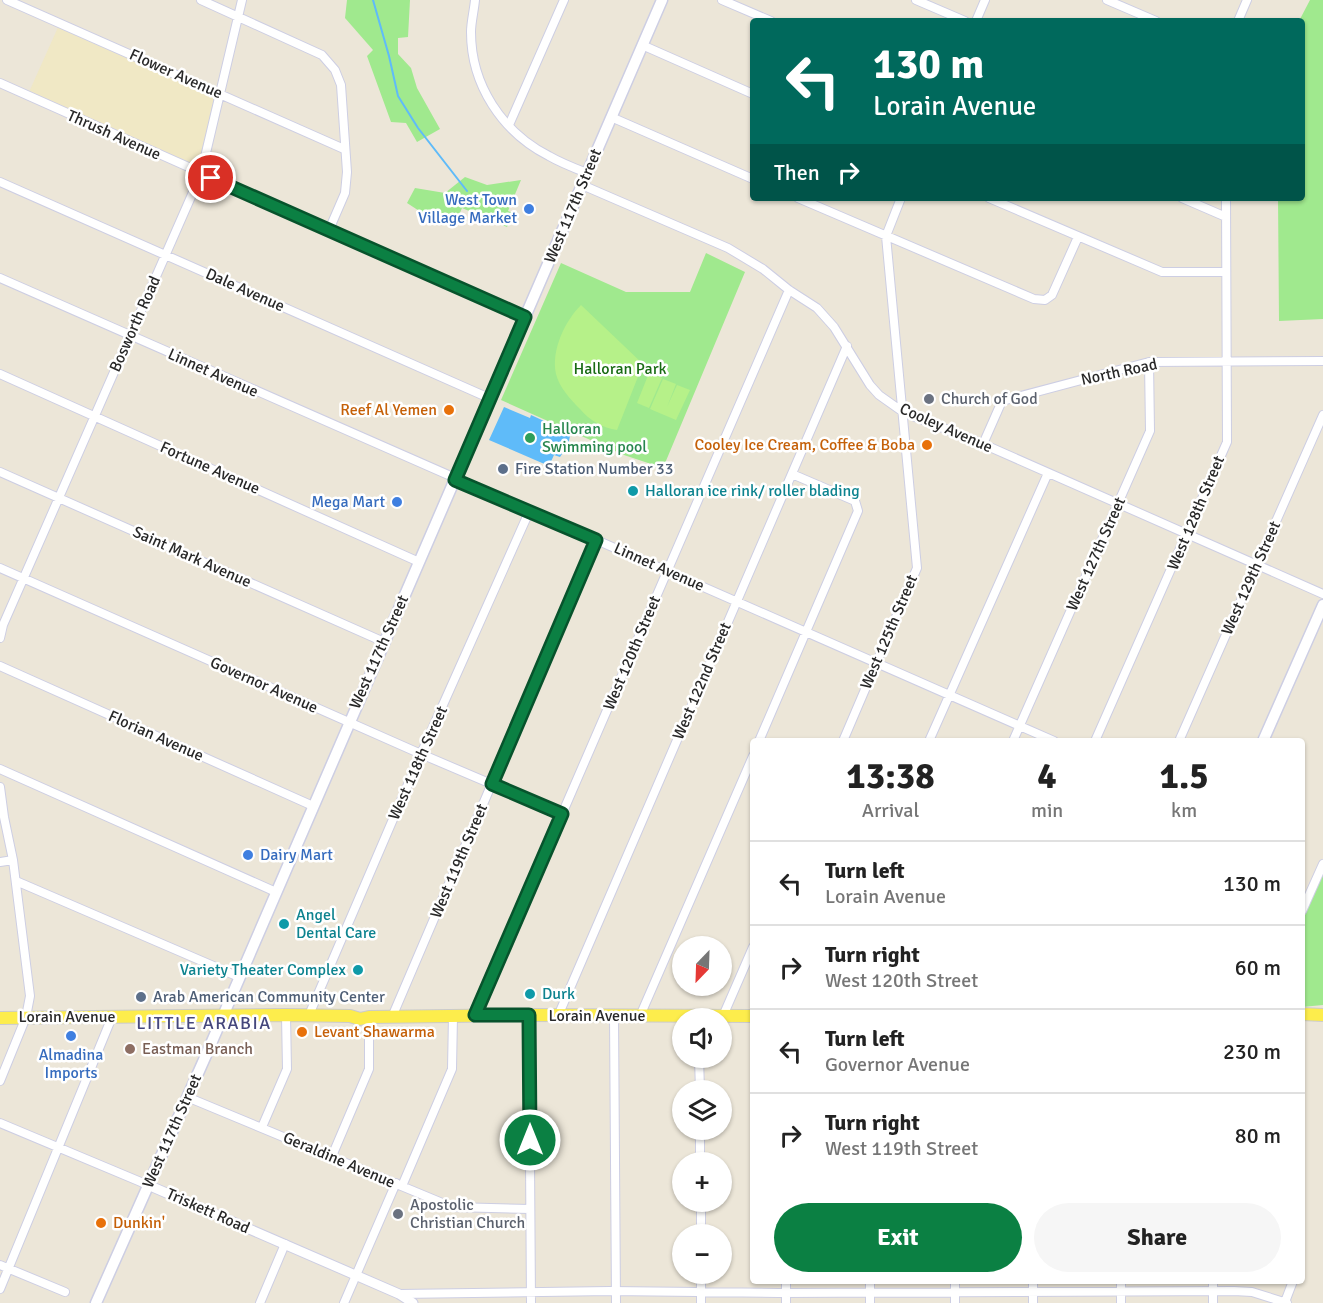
<!DOCTYPE html>
<meta charset="utf-8">
<style>
body{margin:0;font-family:Signika,sans-serif;background:#f6f6f6;color:#222;height:100vh;display:flex;flex-direction:column;font-size:22px;white-space:nowrap}
*{box-sizing:border-box;margin:0}
p{font-size:20px;color:#767676}
.icon{flex:none;width:33px;height:33px;fill:none;stroke:currentColor;stroke-width:2;stroke-linecap:round;stroke-linejoin:round}
.map{position:relative;flex:1;overflow:hidden}
.panel{position:absolute;left:750px;top:738px;width:555px;height:546px;display:flex;flex-direction:column;background:#fff;border-radius:6px;box-shadow:0 2px 4px #0004}
.panel>*{flex:none}
.banner{position:absolute;left:750px;top:18px;width:555px;height:183px;border-radius:6px;box-shadow:0 2px 4px #0004;background:#00695c;color:#fff;overflow:hidden}
.needle{width:39px;rotate:203deg}
.controls{position:absolute;left:672px;top:936px;display:grid;gap:12px}
.controls a{display:grid;place-items:center;width:60px;height:60px;border-radius:50%;background:#fff;box-shadow:0 2px 4px #0004;font-size:30px}
.pin{position:absolute;display:grid;place-items:center;width:51px;height:51px;color:#fff;margin:-26px;border:3px solid #fff;border-radius:50%;box-shadow:0 2px 6px #0007}
.me{position:absolute;width:66px;margin:-33px;rotate:0deg;stroke-linejoin:round;filter:drop-shadow(0 0 4px #0008)}
.turn{display:flex;align-items:center;gap:21px;height:126px;padding:0 24px;font-size:27px}
.turn .icon{width:78px;height:78px;stroke-width:2.5}
.turn b{display:block;font-size:42px;line-height:51px}
.then{display:flex;align-items:center;height:57px;padding:0 24px;background:#0003;gap:12px;font-size:22px}
.eta{display:flex;justify-content:space-evenly;align-items:center;height:102px;text-align:center}
.eta b{font-size:36px;font-weight:800;line-height:42px}
.button{display:flex;gap:12px;margin-top:auto;padding:12px 24px}
.button a{flex:1;height:69px;border-radius:36px;background:#0b8043;color:#fff;font-size:24px;font-weight:800;line-height:69px;text-align:center}
.button a+a{background:#f6f6f6;color:#222}
ul{padding:0;list-style:none}
li{display:flex;align-items:center;gap:18px;height:84px;padding:0 24px;border-top:2px solid #e0e0e0}
li div{flex:1}
li b{display:block;font-size:22px}
li em{font-style:normal}
.map>svg:first-child{display:block}
.education{fill:#f0e8c5}
.green{fill:#a0e98e}
.pitch{fill:#b6f189}
.water{fill:#5fbbf9}
.lines{fill:none;stroke-linecap:round;stroke-linejoin:round}
.stream{stroke:#5fbbf9;stroke-width:2}
.minor-casing{stroke:#cdcee3;stroke-width:10}
.tertiary-casing{stroke:#cdcee3;stroke-width:11}
.secondary-casing{stroke:#cdcee3;stroke-width:13}
.primary-casing{stroke:#cbcbcb;stroke-width:14}
.minor{stroke:#fff;stroke-width:8}
.tertiary{stroke:#fff;stroke-width:9}
.secondary{stroke:#fff;stroke-width:10}
.primary{stroke:#fded4c;stroke-width:12}
.route-casing{stroke:#07532c;stroke-width:15}
.route{stroke:#0b8043;stroke-width:10}
.shop-dot{fill:#3f7fe0;stroke:#fff;stroke-width:2}
.worship-dot{fill:#6b7280;stroke:#fff;stroke-width:2}
.food-dot{fill:#e8710a;stroke:#fff;stroke-width:2}
.leisure-dot{fill:#2e9e5b;stroke:#fff;stroke-width:2}
.service-dot{fill:#5c6f8a;stroke:#fff;stroke-width:2}
.culture-dot{fill:#0f9aa8;stroke:#fff;stroke-width:2}
.education-dot{fill:#8d6e63;stroke:#fff;stroke-width:2}
.labels{text-anchor:middle;dominant-baseline:central;stroke-width:5;stroke-linejoin:round;paint-order:stroke}
.street-label{font-size:16px;fill:#282828;stroke:#fff}
.shop-label{font-size:16px;fill:#366cbe;stroke:#fff;text-anchor:end}
.park-label{font-size:16px;fill:#186a13;stroke:#fff}
.worship-label{font-size:16px;fill:#5b616d;stroke:#fff;text-anchor:start}
.food-label{font-size:16px;fill:#c56008;stroke:#fff;text-anchor:end}
.leisure-label{font-size:16px;fill:#27864d;stroke:#fff;text-anchor:start}
.service-label{font-size:16px;fill:#4e5e75;stroke:#fff;text-anchor:start}
.culture-label{font-size:16px;fill:#0d838f;stroke:#fff;text-anchor:start}
.education-label{font-size:16px;fill:#785e54;stroke:#fff;text-anchor:start}
.neighbourhood-label{font-size:18px;letter-spacing:1.5px;fill:#45477c;stroke:#fff}
</style>
<div class="map">
<svg width="1323" height="1303" viewBox="0 0 1323 1303">
<rect width="100%" height="100%" fill="#ece6d8"/>
<path class="education" d="M59,25L215,95L200,167L29,92Z"/>
<path class="green" d="M347,0H410L408,37L398,38V54L411,68L417,88L440,129L417,142L406,123L391,122L367,56L373,50L345,18Z
M1310,0H1323V319L1279,321L1278,198H1302V21H1299Z
M465,177L487,185L521,180L508,211L513,213L507,227L462,208L454,227L427,216L407,203L415,188L445,193Z
M706,253L745,272L663,468L624,455L501,400L561,263L626,292H690Z
M1323,874V1005L1302,1007V922Z"/>
<path class="pitch" d="M581,305L643,364L617,430C603,428 589,420 580,409C571,400 559,387 556,374C551,350 565,321 581,305Z
M649,373L662,378L649,408L637,403Z
M663,379L676,384L667,407L677,385L690,390L676,420L650,409Z"/>
<path class="water" d="M504,407L530,418L531,415L555,426L561,432L570,436L568,445L560,457L554,455L549,466L489,440Z"/>
<g class="lines">
<path class="stream" d="M373,0L389,56L398,96L418,128L467,191"/>
<g class="minor-casing">
<path id="minor" d="M7,0L344,149
M201,0L322,55L335,70L341,85L347,172L345,193L329,230
M475,0C474,11 471,22 471,32C471,85 502,132 549,156C561,163 574,168 587,173
M722,0L771,21
M916,0L965,21
M1107,0L1156,21
M976,21L985,0
M1238,21L1247,0
M642,45L753,94
M0,83L525,317
M611,117L753,179
M509,125L564,0
M0,182L489,398
M582,185L728,248L763,269L789,290L817,308L834,327L870,385L879,395L903,412L983,444L1323,594
M798,198L1034,299L1045,300L1052,295L1078,237
M989,198L1162,272H1225
M1182,198L1226,217
M0,278L1054,741
M0,374L419,562
M983,444L1002,401L1149,362L1323,361
M0,472L384,642
M0,568L421,754L562,814
M0,638L3,625L201,174L242,0
M0,666L313,806
M759,741L858,511L855,501L792,474
M843,741L917,568L886,236L901,198
M929,741L1048,473
M1013,741L1150,431L1149,362
M1095,741L1227,442L1226,198
M1179,741L1323,415
M0,769L276,892
M0,787L4,817L13,860L30,996L26,1017L0,1081
M0,862L13,860
M16,881L239,977
M1302,911L1323,864
M309,1015L421,754L529,512
M475,1015L789,290
M529,1015L531,1303
M558,1016L847,346
M614,1016L616,1303
M640,1016L753,756
M723,1016L753,947
M392,1017L596,540
M699,1058L700,1090
M187,1097L452,1207L530,1209
M0,1123L148,1185
M262,1127L287,1069L286,1015
M700,1130V1162
M332,1156L369,1069V1017
M402,1186L452,1069L453,1016
M701,1202V1234
M0,1265L65,1292
M701,1274V1303
M786,1281V1303
M870,1281V1303
M955,1281V1303
M1121,1281V1303
M1213,1281V1303
M0,1289L112,1017
M399,1294L610,1291L779,1293L1234,1291L1252,1292L1287,1303
M1285,1302L1293,1281
M260,1303L285,1244
M344,1303L396,1183
M1033,1303V1281"/>
</g>
<g class="tertiary-casing">
<path id="tertiary" d="M148,1185L399,1294L413,1303"/>
</g>
<g class="secondary-casing">
<path id="secondary" d="M1263,741L1323,605
M96,1303L207,1053L662,0"/>
</g>
<g class="primary-casing">
<path id="primary" d="M1302,1014L1323,1015
M0,1018L286,1015L350,1016L360,1019L369,1017L529,1015L753,1016"/>
</g>
<use href="#minor" class="minor"/>
<use href="#tertiary" class="tertiary"/>
<use href="#secondary" class="secondary"/>
<use href="#primary" class="primary"/>
</g>
<g class="lines">
<g class="route-casing">
<path id="route" d="M211,178L525,317L455,480L596,540L492,784L562,814L475,1015H529L530,1140"/>
</g>
<use href="#route" class="route"/>
</g>
<g class="shop-dot">
<circle cx="529" cy="209" r="6"/>
<circle cx="397" cy="502" r="6"/>
<circle cx="248" cy="855" r="6"/>
<circle cx="71" cy="1036" r="6"/>
</g>
<g class="worship-dot">
<circle cx="929" cy="399" r="6"/>
<circle cx="398" cy="1214" r="6"/>
</g>
<g class="food-dot">
<circle cx="449" cy="410" r="6"/>
<circle cx="927" cy="445" r="6"/>
<circle cx="302" cy="1032" r="6"/>
<circle cx="101" cy="1223" r="6"/>
</g>
<circle class="leisure-dot" cx="530" cy="438" r="6"/>
<g class="service-dot">
<circle cx="503" cy="469" r="6"/>
<circle cx="141" cy="997" r="6"/>
</g>
<g class="culture-dot">
<circle cx="633" cy="491" r="6"/>
<circle cx="284" cy="924" r="6"/>
<circle cx="358" cy="970" r="6"/>
<circle cx="530" cy="994" r="6"/>
</g>
<circle class="education-dot" cx="130" cy="1049" r="6"/>
<g class="labels">
<g class="street-label">
<text transform="translate(176 74) rotate(24)">Flower Avenue</text>
<text transform="translate(114 135) rotate(24)">Thrush Avenue</text>
<text transform="translate(573 206) rotate(-67)">West 117th Street</text>
<text transform="translate(245 290) rotate(24)">Dale Avenue</text>
<text transform="translate(135 324) rotate(-66)">Bosworth Road</text>
<text transform="translate(1119 372) rotate(-12)">North Road</text>
<text transform="translate(213 373) rotate(24)">Linnet Avenue</text>
<text transform="translate(946 428) rotate(24)">Cooley Avenue</text>
<text transform="translate(210 468) rotate(24)">Fortune Avenue</text>
<text transform="translate(1196 513) rotate(-67)">West 128th Street</text>
<text transform="translate(1096 554) rotate(-66)">West 127th Street</text>
<text transform="translate(192 557) rotate(24)">Saint Mark Avenue</text>
<text transform="translate(659 567) rotate(24)">Linnet Avenue</text>
<text transform="translate(1251 578) rotate(-66)">West 129th Street</text>
<text transform="translate(889 632) rotate(-67)">West 125th Street</text>
<text transform="translate(379 652) rotate(-66)">West 117th Street</text>
<text transform="translate(632 653) rotate(-67)">West 120th Street</text>
<text transform="translate(702 681) rotate(-67)">West 122nd Street</text>
<text transform="translate(264 685) rotate(24)">Governor Avenue</text>
<text transform="translate(156 736) rotate(24)">Florian Avenue</text>
<text transform="translate(418 763) rotate(-66)">West 118th Street</text>
<text transform="translate(459 861) rotate(-67)">West 119th Street</text>
<text x="597" y="1016">Lorain Avenue</text>
<text x="67" y="1017">Lorain Avenue</text>
<text transform="translate(172 1131) rotate(-66)">West 117th Street</text>
<text transform="translate(339 1160) rotate(23)">Geraldine Avenue</text>
<text transform="translate(208 1211) rotate(24)">Triskett Road</text>
</g>
<g class="shop-label">
<text x="517" y="200">West Town<tspan x="517" dy="18">Village Market</tspan></text>
<text x="385" y="502">Mega Mart</text>
<text x="260" y="855" text-anchor="start">Dairy Mart</text>
<text x="71" y="1055" text-anchor="middle">Almadina<tspan x="71" dy="18">Imports</tspan></text>
</g>
<g class="park-label">
<text x="620" y="369">Halloran Park</text>
</g>
<g class="worship-label">
<text x="941" y="399">Church of God</text>
<text x="410" y="1205">Apostolic<tspan x="410" dy="18">Christian Church</tspan></text>
</g>
<g class="food-label">
<text x="437" y="410">Reef Al Yemen</text>
<text x="915" y="445">Cooley Ice Cream, Coffee &amp; Boba</text>
<text x="314" y="1032" text-anchor="start">Levant Shawarma</text>
<text x="113" y="1223" text-anchor="start">Dunkin'</text>
</g>
<g class="leisure-label">
<text x="542" y="429">Halloran<tspan x="542" dy="18">Swimming pool</tspan></text>
</g>
<g class="service-label">
<text x="515" y="469">Fire Station Number 33</text>
<text x="153" y="997">Arab American Community Center</text>
</g>
<g class="culture-label">
<text x="645" y="491">Halloran ice rink/ roller blading</text>
<text x="296" y="915">Angel<tspan x="296" dy="18">Dental Care</tspan></text>
<text x="346" y="970" text-anchor="end">Variety Theater Complex</text>
<text x="542" y="994">Durk</text>
</g>
<g class="education-label">
<text x="142" y="1049">Eastman Branch</text>
</g>
<g class="neighbourhood-label">
<text x="204" y="1023">LITTLE ARABIA</text>
</g>
</g>
</svg>
<div class="controls">
<a><svg class="needle" viewBox="-14 -14 28 28"><path d="M0-13l5 13h-10z" fill="#e53935"/><path d="M0 13l5-13h-10z" fill="#767676"/></svg></a>
<a><svg class="icon" aria-label="sound" viewBox="0 0 24 24"><path d="M4 9h4l5-4v14l-5-4H4zM17 9q2 3 0 6"/></svg></a>
<a><svg class="icon" aria-label="layers" viewBox="0 0 24 24"><path d="M12 4l9 5-9 5-9-5zM3 14l9 5 9-5"/></svg></a>
<a>+</a>
<a>−</a>
</div>
<div class="pin" style="left:211px;top:178px;background:#d93025"><svg class="icon" aria-label="arrive" viewBox="0 0 24 24"><path d="M6 21V4h12l-3 4 3 4H6"/></svg></div>
<svg class="me" style="left:530px;top:1140px" viewBox="-20 -20 40 40"><circle r="17" fill="#0b8043" stroke="#fff" stroke-width="3"/><path d="M0-11L8 9 0 5-8 9z" fill="#fff"/></svg>
<div class="banner">
<div class="turn"><svg class="icon" aria-label="left" viewBox="0 0 24 24"><path d="M17 20v-9H6M10 6l-5 5 5 5"/></svg><div><b>130 m</b>Lorain Avenue</div></div>
<div class="then">Then<svg class="icon" aria-label="right" viewBox="0 0 24 24"><path d="M7 20v-9h11M14 6l5 5-5 5"/></svg></div>
</div>
<section class="panel">
<div class="eta">
<div><b>13:38</b><p>Arrival</p></div>
<div><b>4</b><p>min</p></div>
<div><b>1.5</b><p>km</p></div>
</div>
<ul>
<li><svg class="icon" aria-label="left" viewBox="0 0 24 24"><path d="M17 20v-9H6M10 6l-5 5 5 5"/></svg><div><b>Turn left</b><p>Lorain Avenue</p></div><em>130 m</em></li>
<li><svg class="icon" aria-label="right" viewBox="0 0 24 24"><path d="M7 20v-9h11M14 6l5 5-5 5"/></svg><div><b>Turn right</b><p>West 120th Street</p></div><em>60 m</em></li>
<li><svg class="icon" aria-label="left" viewBox="0 0 24 24"><path d="M17 20v-9H6M10 6l-5 5 5 5"/></svg><div><b>Turn left</b><p>Governor Avenue</p></div><em>230 m</em></li>
<li><svg class="icon" aria-label="right" viewBox="0 0 24 24"><path d="M7 20v-9h11M14 6l5 5-5 5"/></svg><div><b>Turn right</b><p>West 119th Street</p></div><em>80 m</em></li>
</ul>
<div class="button"><a>Exit</a><a>Share</a></div>
</section>
</div>
